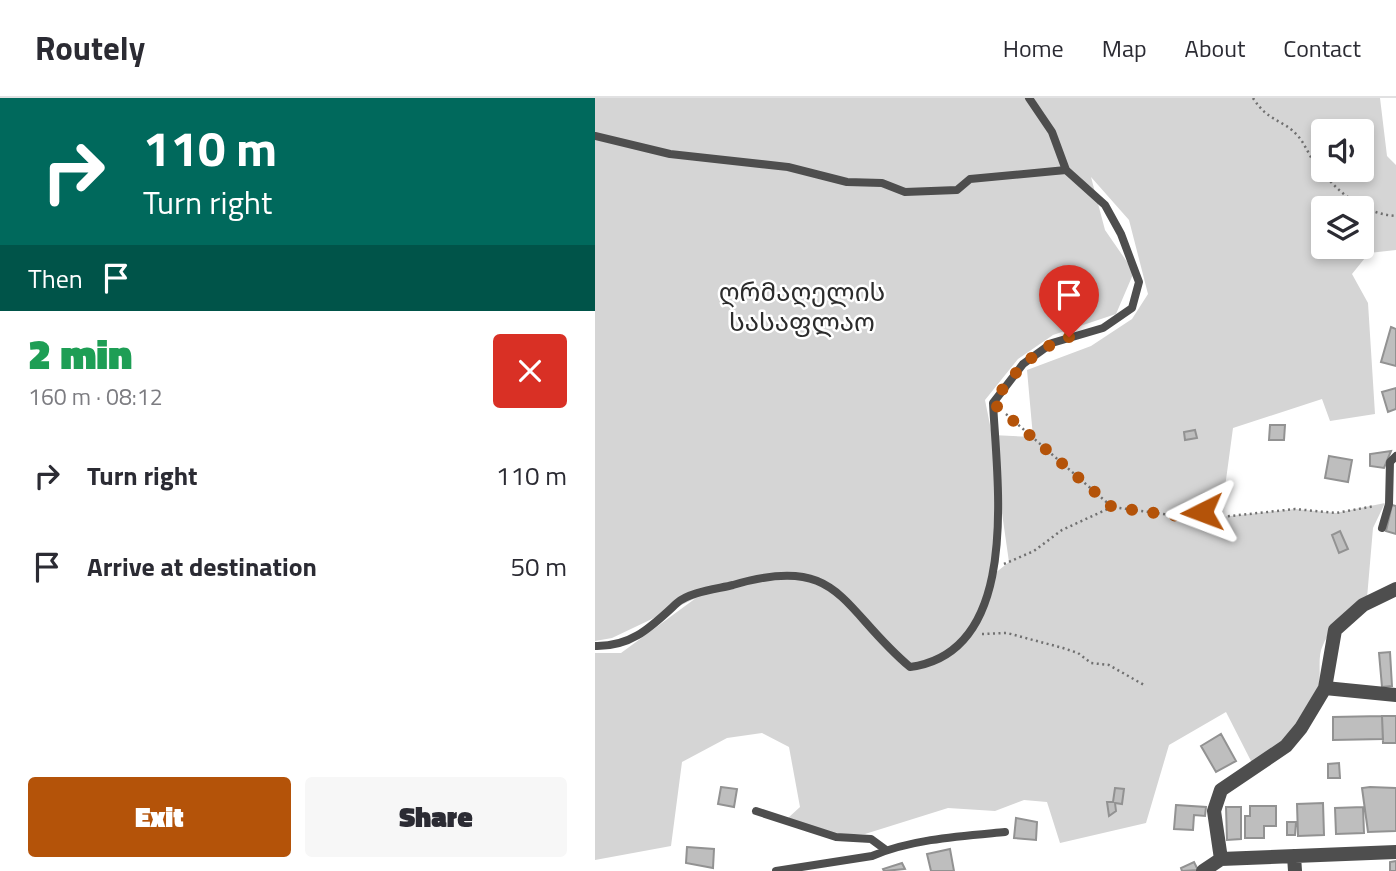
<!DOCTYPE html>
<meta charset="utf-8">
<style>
body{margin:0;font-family:"Titillium Web","Noto Sans Georgian",sans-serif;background:#f7f7f7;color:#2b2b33;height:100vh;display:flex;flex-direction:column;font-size:26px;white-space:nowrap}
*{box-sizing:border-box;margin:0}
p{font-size:23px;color:#7c7c81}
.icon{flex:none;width:38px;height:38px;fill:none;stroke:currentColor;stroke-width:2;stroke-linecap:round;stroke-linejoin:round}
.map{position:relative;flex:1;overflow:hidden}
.panel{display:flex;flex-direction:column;background:#fff;width:595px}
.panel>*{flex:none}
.guide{background:#00695c;color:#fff;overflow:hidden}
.fabs{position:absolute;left:716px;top:21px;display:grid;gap:14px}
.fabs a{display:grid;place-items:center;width:63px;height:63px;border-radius:7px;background:#fff;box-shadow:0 4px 10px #0003;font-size:35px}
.pin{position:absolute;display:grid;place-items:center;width:60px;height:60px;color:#fff;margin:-72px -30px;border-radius:50% 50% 50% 0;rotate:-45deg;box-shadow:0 0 7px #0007}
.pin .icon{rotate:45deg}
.me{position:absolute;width:77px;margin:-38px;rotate:267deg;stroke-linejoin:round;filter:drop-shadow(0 0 5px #0008)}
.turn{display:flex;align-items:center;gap:24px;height:147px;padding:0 28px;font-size:32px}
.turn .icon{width:91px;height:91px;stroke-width:2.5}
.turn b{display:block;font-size:49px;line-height:60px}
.then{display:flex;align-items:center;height:66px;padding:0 28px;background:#0003;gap:14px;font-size:26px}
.round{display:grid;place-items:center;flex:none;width:74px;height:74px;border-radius:7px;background:#f7f7f7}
.headline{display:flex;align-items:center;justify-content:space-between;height:119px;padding:0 28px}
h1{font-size:42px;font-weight:800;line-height:52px;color:#1e9e55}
.button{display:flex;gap:14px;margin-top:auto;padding:14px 28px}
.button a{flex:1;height:80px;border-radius:7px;background:#b45309;color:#fff;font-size:28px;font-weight:800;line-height:80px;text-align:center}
.button a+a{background:#f7f7f7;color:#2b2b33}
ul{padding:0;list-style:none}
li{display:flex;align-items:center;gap:21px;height:91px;padding:0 28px}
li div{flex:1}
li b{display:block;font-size:26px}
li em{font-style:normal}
header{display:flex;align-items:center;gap:42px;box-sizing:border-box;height:98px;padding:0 35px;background:#fff;border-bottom:2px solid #e1e1e2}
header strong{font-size:33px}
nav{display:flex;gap:38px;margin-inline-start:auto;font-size:24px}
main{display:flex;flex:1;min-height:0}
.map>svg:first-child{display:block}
.green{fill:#d5d5d5;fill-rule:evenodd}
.building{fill:#bebebe;stroke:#929292;stroke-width:2}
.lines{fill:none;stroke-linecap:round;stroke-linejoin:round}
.path{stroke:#707070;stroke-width:2.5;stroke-dasharray:2 3.5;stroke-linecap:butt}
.lane{stroke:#4e4e4e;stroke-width:8}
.street{stroke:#4e4e4e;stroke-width:14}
.route{stroke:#b45309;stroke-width:12;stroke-dasharray:0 21.6}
.labels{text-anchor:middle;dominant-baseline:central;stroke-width:5;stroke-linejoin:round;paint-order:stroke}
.park-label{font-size:26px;fill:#2c2c2c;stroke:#fff}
</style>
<header>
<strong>Routely</strong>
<nav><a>Home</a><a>Map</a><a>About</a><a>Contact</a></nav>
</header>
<main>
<section class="panel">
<div class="guide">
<div class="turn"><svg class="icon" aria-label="right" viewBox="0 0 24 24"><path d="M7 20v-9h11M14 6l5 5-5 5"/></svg><div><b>110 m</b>Turn right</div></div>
<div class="then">Then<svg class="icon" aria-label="arrive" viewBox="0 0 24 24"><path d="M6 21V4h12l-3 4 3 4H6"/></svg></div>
</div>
<div class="headline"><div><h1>2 min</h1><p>160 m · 08:12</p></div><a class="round" style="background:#d93025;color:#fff"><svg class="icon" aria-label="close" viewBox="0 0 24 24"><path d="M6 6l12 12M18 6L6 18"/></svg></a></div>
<ul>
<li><svg class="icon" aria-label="right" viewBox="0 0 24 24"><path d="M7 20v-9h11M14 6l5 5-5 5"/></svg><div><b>Turn right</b></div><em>110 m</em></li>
<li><svg class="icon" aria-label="arrive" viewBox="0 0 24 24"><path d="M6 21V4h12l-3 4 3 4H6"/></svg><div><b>Arrive at destination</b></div><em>50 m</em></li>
</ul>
<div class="button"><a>Exit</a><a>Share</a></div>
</section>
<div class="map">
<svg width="801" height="773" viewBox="0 0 801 773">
<rect width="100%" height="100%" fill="#fff"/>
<path class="green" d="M0,0H785L792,58L801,67V152L774,155L757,176L773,205L780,316L735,323L727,301L638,330L626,419L700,411L741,415L790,405L778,430L772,500C756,515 737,527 728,547C721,561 728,580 722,595C711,626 684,649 657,665L631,614L574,647L551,725L465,745L452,704L429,702L400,713L353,710L270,736H242L193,720L205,709L194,649L167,635L132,640L87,664L76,748L0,762V555H26L101,500L17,540L0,543ZM728,33H766V72H728ZM496,79L534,122L553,196L537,221L496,248L432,272L438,339L397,337L390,302L423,261L458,237L521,216L539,174L510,132ZM728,110H766V149H728ZM403,387L414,464L399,476Z"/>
<path class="building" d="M796,229L801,231V268L786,264Z
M801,290V311L793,314L787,294Z
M675,327H690L689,342H674Z
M600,332L602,340L590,342L589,334Z
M796,353L789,370L775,368V356Z
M734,358L757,362L753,384L730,380Z
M797,407L801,408V436L791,433Z
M745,433L753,451L744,455L737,437Z
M795,554L797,588L787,589L784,555Z
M787,618H801V645H788Z
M787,618L788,641L738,642V619Z
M626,636L641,663L621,674L606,648Z
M744,665L745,680H733V666Z
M126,689L142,691L139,709L123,706Z
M775,689L801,690V733L773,734L767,690Z
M520,690L529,691L527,706L520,705L521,713L514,718L512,704H518Z
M728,705L729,737L703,738L702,706Z
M581,707L611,709L610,718L599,717L598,732L579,731Z
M655,708H681V728H669V740H650V718H655Z
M631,709H646V741L632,742Z
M768,709L769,735L741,736L740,710Z
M421,720L442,724L441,742L419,740Z
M692,724H701L700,737H692Z
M92,749L119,751L118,770L91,765Z
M355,751L359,773H336L332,756Z
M801,763V773H795V764Z
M599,764L603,772L587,773L586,770Z
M307,765L310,771L289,773L288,771Z"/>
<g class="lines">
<path class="path" d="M658,0C673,24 688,21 703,38C710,46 714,58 721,66C740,92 767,116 801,118
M411,316L517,409L583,418L607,414L626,419L700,411L741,415L780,408
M409,466L439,453L467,432L517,409
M387,536L412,535L468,550L483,555L496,565L514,567L549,587"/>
<path class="lane" d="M0,38L75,56L193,69L252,84L287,85L310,94L362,92L375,81L471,72
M787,430L794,406L795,364L801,358
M0,548C37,549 57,528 82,505C94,494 122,491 138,487C246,455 245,510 315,569C427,554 402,385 398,305L428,266L457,245L508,230L537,210L544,184L526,136L510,107L471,72L457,34L434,0
M161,713L241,739L276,741L291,752
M181,773L277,758C317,741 367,738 410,734"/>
<path class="street" d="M730,590L801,597
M699,758L700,773
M626,761L619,713L626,692L691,648L706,630L730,590L740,532L768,507L801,491
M608,773L626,761L801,754"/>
</g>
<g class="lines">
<path class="route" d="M474,239C439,251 418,275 398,305L517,409L583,418L607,414"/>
</g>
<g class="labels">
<g class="park-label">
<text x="207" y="193">ღრმაღელის<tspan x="207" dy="30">სასაფლაო</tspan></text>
</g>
</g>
</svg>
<div class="fabs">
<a><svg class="icon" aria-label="sound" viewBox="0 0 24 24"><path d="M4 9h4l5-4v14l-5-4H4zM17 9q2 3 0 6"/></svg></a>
<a><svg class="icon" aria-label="layers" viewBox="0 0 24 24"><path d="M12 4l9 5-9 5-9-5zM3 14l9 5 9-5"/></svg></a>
</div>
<div class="pin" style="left:474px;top:239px;background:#d93025"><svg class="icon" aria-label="arrive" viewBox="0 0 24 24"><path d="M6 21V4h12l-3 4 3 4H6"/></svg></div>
<svg class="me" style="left:607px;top:414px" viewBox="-20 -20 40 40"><path d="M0-17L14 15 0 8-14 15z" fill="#b45309" stroke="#fff" stroke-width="4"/></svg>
</div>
</main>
